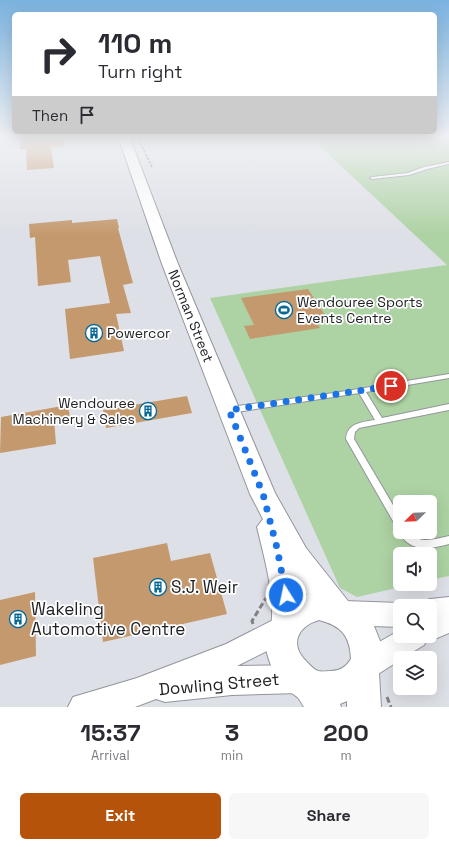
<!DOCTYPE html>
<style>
body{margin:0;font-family:"Space Grotesk",sans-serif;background:#f7f7f7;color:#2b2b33;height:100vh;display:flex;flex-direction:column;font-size:15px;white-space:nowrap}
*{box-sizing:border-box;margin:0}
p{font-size:13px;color:#7c7c81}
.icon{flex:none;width:22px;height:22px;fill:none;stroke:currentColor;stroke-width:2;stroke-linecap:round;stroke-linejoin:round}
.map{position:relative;height:707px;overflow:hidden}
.panel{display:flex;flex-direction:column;background:#fff;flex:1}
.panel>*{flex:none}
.guide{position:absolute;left:12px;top:12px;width:425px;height:122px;border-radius:6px;box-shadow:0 4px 16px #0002;background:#fff;color:#2b2b33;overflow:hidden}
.needle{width:26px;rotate:247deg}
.tools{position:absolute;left:393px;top:495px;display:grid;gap:8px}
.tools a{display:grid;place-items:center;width:44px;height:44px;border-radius:6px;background:#fff;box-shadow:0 4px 16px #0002;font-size:20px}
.pin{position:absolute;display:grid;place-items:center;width:34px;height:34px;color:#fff;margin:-17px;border:2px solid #fff;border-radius:50%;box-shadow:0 1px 4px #0007}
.me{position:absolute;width:44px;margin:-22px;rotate:350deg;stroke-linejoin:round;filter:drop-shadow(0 0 3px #0008)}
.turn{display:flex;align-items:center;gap:14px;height:84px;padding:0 20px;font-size:18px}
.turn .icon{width:52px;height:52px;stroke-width:2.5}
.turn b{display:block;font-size:28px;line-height:34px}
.then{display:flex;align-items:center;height:38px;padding:0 20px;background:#0003;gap:8px;font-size:15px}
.eta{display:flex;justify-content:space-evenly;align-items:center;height:68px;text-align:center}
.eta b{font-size:24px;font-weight:800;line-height:28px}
.action{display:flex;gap:8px;margin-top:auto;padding:8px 20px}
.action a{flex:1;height:46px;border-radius:6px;background:#b45309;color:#fff;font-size:16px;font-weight:800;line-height:46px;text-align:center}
.action a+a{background:#f7f7f7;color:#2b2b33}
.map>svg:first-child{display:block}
.green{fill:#add2a3;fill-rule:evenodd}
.building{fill:#c4996e}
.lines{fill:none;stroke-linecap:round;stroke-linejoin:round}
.service-casing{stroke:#93959c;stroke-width:2}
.tertiary-casing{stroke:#93959c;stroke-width:2}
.secondary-casing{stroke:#93959c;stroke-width:2}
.path-far1{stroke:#7f8186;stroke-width:1.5;stroke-dasharray:2.5 1.5;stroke-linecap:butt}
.path{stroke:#7f8186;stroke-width:3;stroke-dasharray:6 3;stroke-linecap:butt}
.service{fill:#fff;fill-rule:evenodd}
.tertiary{fill:#fff;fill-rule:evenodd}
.secondary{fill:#fff;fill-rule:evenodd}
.route{stroke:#1a73e8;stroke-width:7;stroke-dasharray:0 12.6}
.labels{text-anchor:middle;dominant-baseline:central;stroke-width:3.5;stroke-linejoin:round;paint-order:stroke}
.poi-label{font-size:14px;fill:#212225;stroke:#fff;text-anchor:start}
.street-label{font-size:14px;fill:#212225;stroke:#fff}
.near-poi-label{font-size:17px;fill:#212225;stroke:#fff;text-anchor:start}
.near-street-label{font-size:17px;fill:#212225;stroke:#fff}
</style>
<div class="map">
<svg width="449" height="707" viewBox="0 0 449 707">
<rect width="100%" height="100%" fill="#dee0e7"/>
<path class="green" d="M309,136H449V576L430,580V554H400V584H414L357,597L340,588L210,298L447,265ZM400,502H430V532H400Z"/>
<path class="building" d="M20,136H62L64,146L51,147L54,168L27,170L26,149H20Z
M117,219L119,228H118L133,283L123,285L131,313L116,314L124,351L70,359L65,309L110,303L100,256L68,260L71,282L38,286L35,237L30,238L29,224L72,220V223Z
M308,289L329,321L317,323L320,328L250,339L244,326L254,325L241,298Z
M187,396L192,413L106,428L103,410Z
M68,405L70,417L54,419L56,444L0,453L1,417Z
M167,543L171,561L210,553L227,614L103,642L93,558Z
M35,592L36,656L0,665V600Z"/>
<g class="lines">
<g class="service-casing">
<path id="service" d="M449,162V164L427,169L409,175L372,179L370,178L372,177L408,173L424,167Z
M449,374V378L366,392L382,418L449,404V410L359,428L355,432L354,439L400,517V529L397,528L346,439C347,423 362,422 375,420L359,393L230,413L227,412L226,410L227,408L230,407L334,393Z
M400,530V532H409C419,545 436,539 449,536V544C430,549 410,553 399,532Z"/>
</g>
<g class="tertiary-casing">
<path id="tertiary" d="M449,597V633L430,641L427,640L424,645L403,658H400V660L375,676L365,680L355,676L351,666L355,656L400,630V636H430V606H419L421,603L430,599Z
M344,601L400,603L408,606H400V627L344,625L335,621L331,613L335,605Z
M285,614L294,617L298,626L294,635L277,646L237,666L300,665L310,669L314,679L310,689L300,693L232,695L165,702L156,699L135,707H68L73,697L137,678L226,644Z"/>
</g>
<g class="secondary-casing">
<path id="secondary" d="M118,136H129L178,264L275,493L306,548L348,601L362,610L372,621L382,646L383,659L379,673L381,707H347V701L340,704L341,707H304C298,697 299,698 290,692C279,684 270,666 267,653C263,637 272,630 272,617C273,587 264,557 257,527L263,519L250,494L162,264ZM299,584L307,595L301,597ZM319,620C342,626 350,636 351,659C346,667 340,671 331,671C327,671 322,672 318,671C313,669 310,665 306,661C289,644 298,626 319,620Z"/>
</g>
<path class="path-far1" d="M137,136L152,167"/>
<path class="path" d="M253,624L252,621L266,598
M387,697L391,707"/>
<use href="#service" class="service"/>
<use href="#tertiary" class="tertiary"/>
<use href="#secondary" class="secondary"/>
</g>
<linearGradient id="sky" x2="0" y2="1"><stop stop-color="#7ab2df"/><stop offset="0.58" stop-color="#f0f1f4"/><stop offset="1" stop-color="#f0f1f4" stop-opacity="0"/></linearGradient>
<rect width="449" height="235" fill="url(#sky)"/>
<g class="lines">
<path class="route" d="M286,595L277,548L263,494L229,410L391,386"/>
</g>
<defs>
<g id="stadium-ring" transform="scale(0.9)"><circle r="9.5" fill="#fff" stroke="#076897" stroke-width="1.5"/><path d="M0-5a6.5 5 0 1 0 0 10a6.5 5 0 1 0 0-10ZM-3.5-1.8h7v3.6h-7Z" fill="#076897"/></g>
<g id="building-ring" transform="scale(0.9)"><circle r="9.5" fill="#fff" stroke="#076897" stroke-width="1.5"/><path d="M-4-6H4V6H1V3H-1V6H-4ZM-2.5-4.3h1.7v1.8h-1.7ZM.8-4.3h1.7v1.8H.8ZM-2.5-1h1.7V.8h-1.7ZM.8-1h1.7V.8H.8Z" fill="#076897"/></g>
</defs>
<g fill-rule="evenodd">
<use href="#stadium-ring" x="284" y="310"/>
<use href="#building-ring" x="94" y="333"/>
<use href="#building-ring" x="148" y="411"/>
<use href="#building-ring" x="158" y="587"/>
<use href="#building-ring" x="18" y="619"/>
</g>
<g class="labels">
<g class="poi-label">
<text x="297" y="302">Wendouree Sports<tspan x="297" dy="16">Events Centre</tspan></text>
<text x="107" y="333">Powercor</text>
<text x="135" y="403" text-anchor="end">Wendouree<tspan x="135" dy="16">Machinery &amp; Sales</tspan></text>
</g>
<g class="street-label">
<text transform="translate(191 316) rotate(68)">Norman Street</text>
</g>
<g class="near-poi-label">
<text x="171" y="587">S.J. Weir</text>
<text x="31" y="609">Wakeling<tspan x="31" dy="20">Automotive Centre</tspan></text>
</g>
<g class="near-street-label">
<text transform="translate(219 684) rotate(-5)">Dowling Street</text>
</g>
</g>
</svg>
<div class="tools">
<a><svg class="needle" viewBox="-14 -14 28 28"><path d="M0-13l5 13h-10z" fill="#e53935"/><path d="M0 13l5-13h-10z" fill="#7c7c81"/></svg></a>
<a><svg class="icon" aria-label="sound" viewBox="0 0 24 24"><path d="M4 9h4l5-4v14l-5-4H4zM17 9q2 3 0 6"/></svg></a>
<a><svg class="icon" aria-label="search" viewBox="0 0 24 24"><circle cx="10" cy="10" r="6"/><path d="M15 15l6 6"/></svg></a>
<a><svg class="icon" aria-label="layers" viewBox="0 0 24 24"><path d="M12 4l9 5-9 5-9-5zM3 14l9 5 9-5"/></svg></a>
</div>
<div class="pin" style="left:391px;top:386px;background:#d93025"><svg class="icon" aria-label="arrive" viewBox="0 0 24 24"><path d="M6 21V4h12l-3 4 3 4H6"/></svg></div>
<svg class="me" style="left:286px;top:595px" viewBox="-20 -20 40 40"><circle r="17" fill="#1a73e8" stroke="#fff" stroke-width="3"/><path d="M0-11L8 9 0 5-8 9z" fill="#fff"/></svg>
<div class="guide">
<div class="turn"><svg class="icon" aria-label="right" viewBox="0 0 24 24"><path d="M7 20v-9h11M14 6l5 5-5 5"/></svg><div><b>110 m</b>Turn right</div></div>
<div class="then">Then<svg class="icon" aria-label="arrive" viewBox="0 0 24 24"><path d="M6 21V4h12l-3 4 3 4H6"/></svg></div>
</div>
</div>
<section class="panel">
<div class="eta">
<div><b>15:37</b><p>Arrival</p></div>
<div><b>3</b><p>min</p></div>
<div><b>200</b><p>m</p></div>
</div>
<div class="action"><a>Exit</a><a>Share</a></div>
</section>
